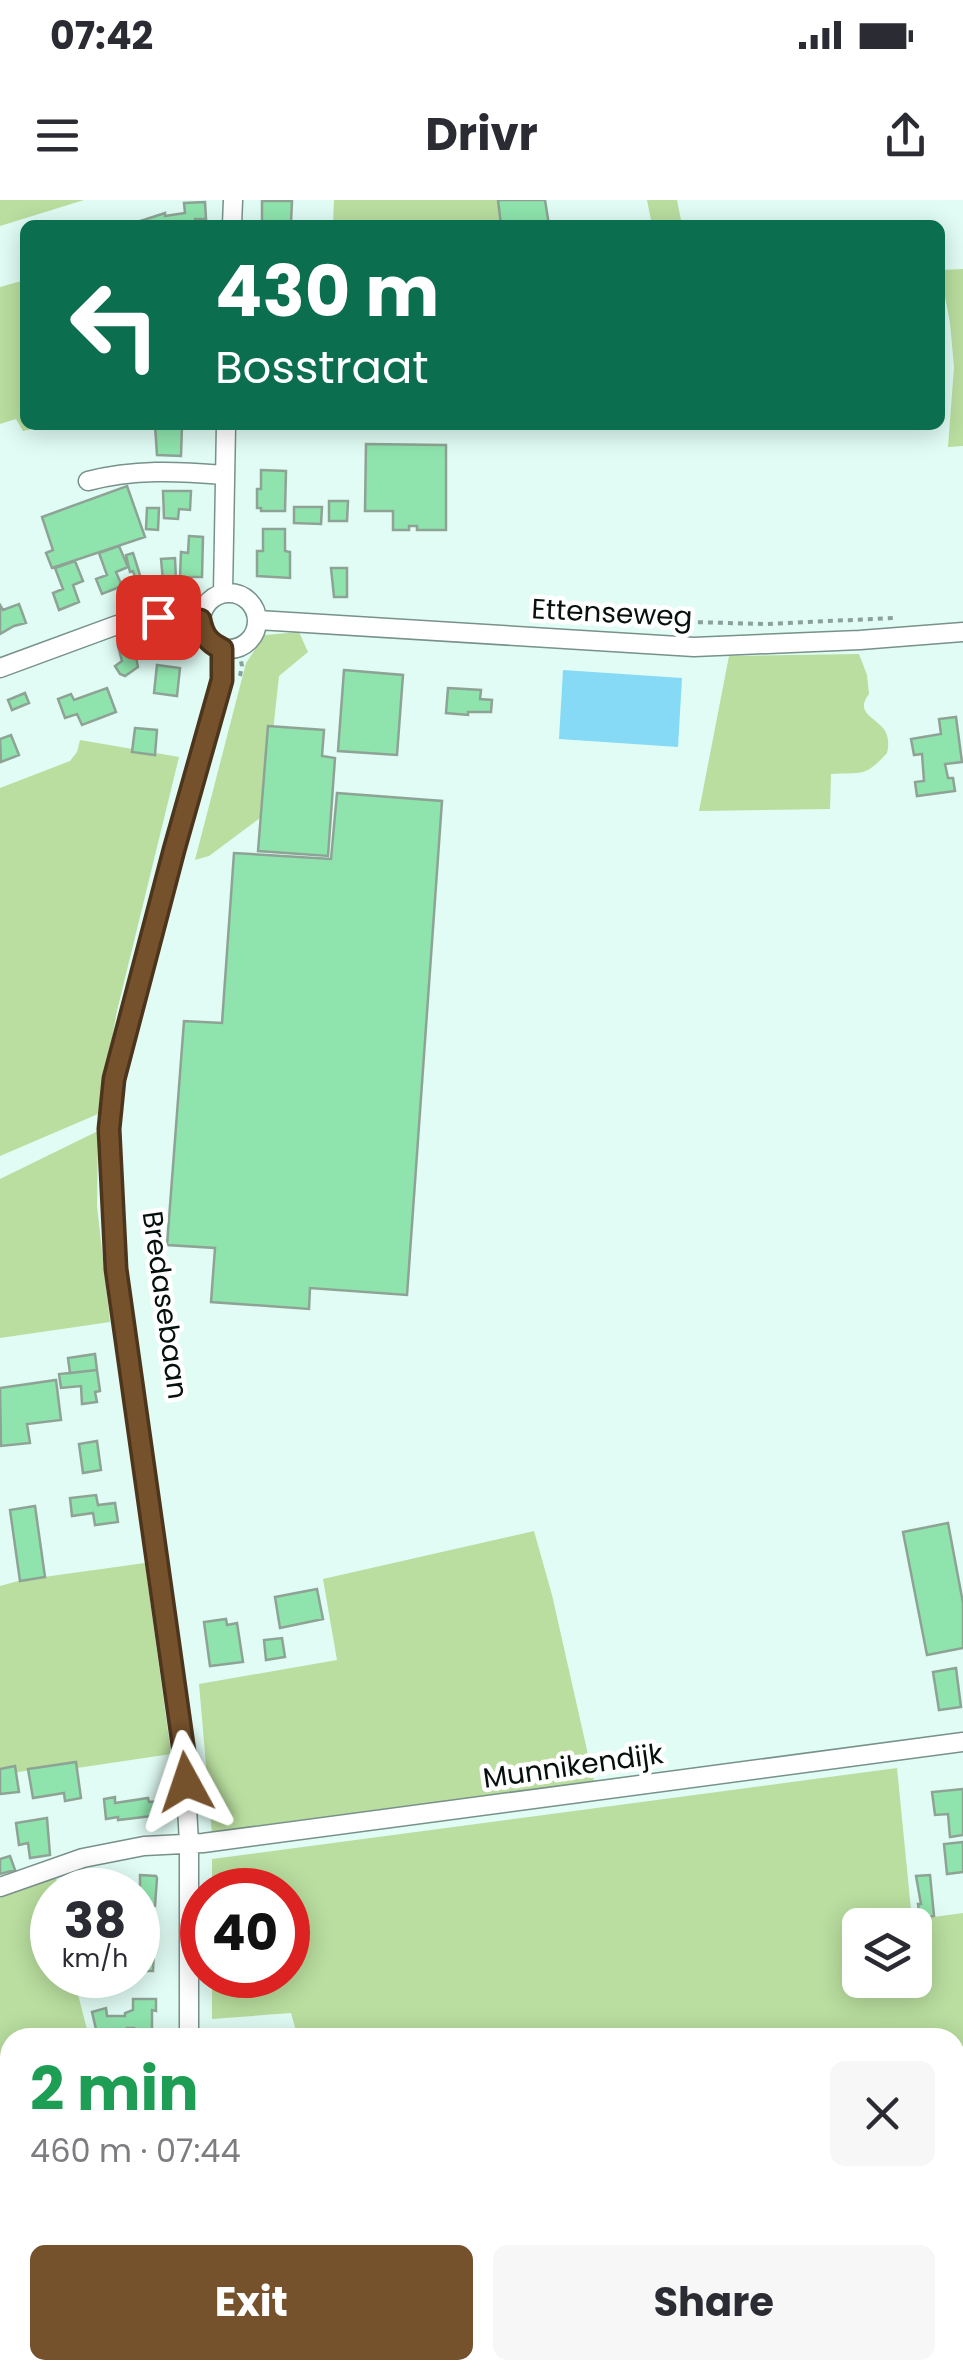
<!DOCTYPE html>
<meta charset="utf-8">
<style>
body{margin:0;font-family:Poppins,sans-serif;background:#f7f7f7;color:#2b2b33;height:100vh;display:flex;flex-direction:column;font-size:38px;white-space:nowrap}
*{box-sizing:border-box;margin:0}
p{font-size:32px;color:#7c7c81}
.icon{flex:none;width:55px;height:55px;fill:none;stroke:currentColor;stroke-width:2;stroke-linecap:round;stroke-linejoin:round}
.map{position:relative;flex:1;overflow:hidden}
.side{position:absolute;left:0px;top:1828px;width:965px;height:352px;display:flex;flex-direction:column;background:#fff;border-radius:30px 30px 0 0;box-shadow:0 5px 25px #0003}
.side>*{flex:none}
.guide{position:absolute;left:20px;top:20px;width:925px;height:210px;border-radius:15px;box-shadow:0 5px 25px #0003;background:#0b6e4f;color:#fff;overflow:hidden}
.controls{position:absolute;left:842px;top:1708px;display:grid;gap:20px}
.controls a{display:grid;place-items:center;width:90px;height:90px;border-radius:15px;background:#fff;box-shadow:0 5px 25px #0003;font-size:50px}
.speed{position:absolute;left:30px;top:1668px;display:flex;gap:20px;font-size:50px;font-weight:700;text-align:center}
.speed>*{display:grid;place-content:center;width:130px;height:130px;border-radius:50%;background:#fff;box-shadow:0 5px 25px #0003;line-height:1}
.speed small{font-size:25px;font-weight:400}
.speed .limit{border:15px solid #d22;background:#fff;color:#111}
.pin{position:absolute;display:grid;place-items:center;width:85px;height:85px;color:#fff;margin:-42px;border-radius:20px;box-shadow:0 5px 15px #0006}
.me{position:absolute;width:110px;margin:-55px;rotate:355deg;stroke-linejoin:round;filter:drop-shadow(0 0 8px #0008)}
.turn{display:flex;align-items:center;gap:35px;height:210px;padding:0 30px;font-size:45px}
.turn .icon{width:130px;height:130px;stroke-width:2.5}
.turn b{display:block;font-size:70px;line-height:85px}
.round{display:grid;place-items:center;flex:none;width:105px;height:105px;border-radius:15px;background:#f7f7f7}
.headline{display:flex;align-items:center;justify-content:space-between;height:170px;padding:0 30px}
h1{font-size:60px;font-weight:700;line-height:75px;color:#1e9e55}
.action{display:flex;gap:20px;margin-top:auto;padding:20px 30px}
.action a{flex:1;height:115px;border-radius:15px;background:#76522c;color:#fff;font-size:40px;font-weight:700;line-height:115px;text-align:center}
.action a+a{background:#f7f7f7;color:#2b2b33}
.status{display:flex;justify-content:space-between;align-items:center;height:70px;padding:0 50px;background:#fff;direction:ltr}
.status svg{height:28px;fill:currentColor}
header{display:flex;justify-content:space-between;align-items:center;height:130px;padding:0 30px;background:#fff;font-size:45px;font-weight:700}
.map>svg:first-child{display:block}
.green{fill:#b9de9f;fill-rule:evenodd}
.water{fill:#86daf6}
.building{fill:#8fe4ad;stroke:#8ea395;stroke-width:2.5}
.lines{fill:none;stroke-linecap:round;stroke-linejoin:round}
.minor-casing{stroke:#78918a;stroke-width:21}
.path{stroke:#8ba09a;stroke-width:4;stroke-dasharray:5 5;stroke-linecap:butt}
.minor{stroke:#fff;stroke-width:18}
.route-casing{stroke:#4d351d;stroke-width:25}
.route{stroke:#76522c;stroke-width:18}
.labels{text-anchor:middle;dominant-baseline:central;stroke-width:9;stroke-linejoin:round;paint-order:stroke}
.street-label{font-size:28px;fill:#06100d;stroke:#fff}
</style>
<div class="status"><b>07:42</b><svg viewBox="0 0 49 12"><path d="M0 12V9h3v3zM5 12V6h3v6zM10 12V3h3v9zM15 12V0h3v12zM26 1h20v11H26zM47 4h2v5h-2z"/></svg></div>
<header><svg class="icon" aria-label="menu" viewBox="0 0 24 24"><path d="M4 6h16M4 12h16M4 18h16"/></svg>Drivr<svg class="icon" aria-label="share" viewBox="0 0 24 24"><path d="M12 15V3M7 8l5-5 5 5M5 13v7h14v-7"/></svg></header>
<div class="map">
<svg width="963" height="2178" viewBox="0 0 963 2178">
<rect width="100%" height="100%" fill="#e0fcf4"/>
<path class="green" d="M0,0H84L0,26Z
M334,0H499L503,25H333Z
M647,0H677L682,25H652Z
M963,69V246L948,247L954,167L950,123L940,70Z
M25,80V225H49L23,231L16,219L0,224V87Z
M299,432L308,452L279,476L264,615L209,656L195,660L246,463L265,435Z
M859,454L867,475L869,494C855,512 873,516 883,528C889,535 889,545 887,553C864,578 863,572 831,574L830,609L699,611L729,456Z
M80,540L179,557L117,811L98,914L0,956V588L70,561L77,552Z
M98,931L97,1006L110,1122L0,1138V979Z
M534,1331L552,1395L594,1581L212,1634L199,1484L337,1460L323,1379Z
M145,1363L171,1554L77,1568L75,1563L0,1575V1386L22,1380Z
M897,1568L912,1720L963,1713V2178H330L326,2170H955V1838H298L291,1813L212,1819V1775H288V1690H212V1659ZM860,1725H915V1780H860Z
M56,1677L58,1690H52V1775H73L89,1837L10,1838V2170H134L115,2178H0V1698L24,1687Z"/>
<path class="water" d="M563,470L682,478L678,547L559,539Z"/>
<path class="building" d="M498,0H545L549,25H501Z
M262,1H292L291,22H262Z
M205,2L206,19H195V22H173L174,25H138L137,22L165,13V16L185,13L184,3Z
M155,225H182L181,256L157,255Z
M366,244L446,245V330H417V326H409V330H393V311H365Z
M261,270L286,271L285,311H261V308H257V289H261Z
M127,286L145,337L52,368L46,353L53,350L42,317Z
M163,291H191L190,310L179,309L178,319L164,318Z
M329,301H348L347,321H329Z
M294,307H322L321,324L294,323Z
M147,308H159L158,330L146,329Z
M263,329H285V351L290,352V378L257,376V351H263Z
M189,336L203,337L202,377H180L181,352L188,353Z
M119,346L128,367L116,372L122,386L102,394L96,379L107,375L99,353Z
M133,353L140,375L135,377L133,371L130,372L126,355Z
M175,358L176,380L163,381L161,359Z
M75,361L83,381L73,385L79,402L59,410L53,393L63,389L55,368Z
M331,368H347V397H334Z
M19,404L26,423L14,426L0,434V405L3,410Z
M133,443L138,467L125,476L120,474L115,466L122,461L118,446Z
M157,465L180,468L177,496L154,493Z
M344,470L403,475L397,555L338,551Z
M107,488L116,512L82,525L77,514L65,518L58,499L71,494L74,500Z
M448,488L481,490L480,499L492,500L491,512H468V515L446,513Z
M25,493L29,503L12,510L8,500Z
M956,517L962,562L945,564L948,578H953L955,591L917,596L915,582L924,581L922,554L914,555L911,539L941,534L939,519Z
M268,526L324,530L322,556L335,558L328,656L258,651Z
M135,528L157,530L155,555L132,552Z
M11,535L19,555L1,562L0,539Z
M337,593L442,601L407,1095L310,1088L309,1109L211,1102L215,1048L167,1045L184,821L222,823L234,653L331,659Z
M95,1154L97,1170L70,1173L68,1158Z
M97,1170L100,1191L95,1192L97,1202L82,1204L81,1186L61,1188L59,1174Z
M56,1180L61,1220L27,1224L30,1243L1,1246L0,1188Z
M97,1241L101,1270L83,1273L79,1244Z
M96,1295L98,1305L115,1303L118,1322L95,1325L93,1313L72,1316L70,1298Z
M35,1306L45,1377L20,1381L10,1310Z
M948,1323L963,1403V1448L927,1455L903,1332Z
M317,1389L323,1419L280,1428L275,1397Z
M226,1419L227,1425L237,1423L243,1462L210,1466L204,1422Z
M282,1438L285,1457L266,1460L264,1440Z
M956,1468L961,1507L939,1510L933,1472Z
M76,1562L81,1598L65,1601L64,1593L33,1598L28,1569Z
M15,1566L19,1592L0,1594V1569Z
M963,1589V1635L950,1637L948,1614L935,1615L932,1592Z
M115,1597V1603L148,1598L149,1602L159,1601L161,1615L118,1620V1617L106,1619L104,1599Z
M47,1618L50,1655L30,1658L28,1643L19,1645L16,1623Z
M963,1642V1672L947,1674L944,1644Z
M10,1656L15,1670L0,1674V1659Z
M140,1675L156,1676L157,1678L155,1706H138V1690H120V1686H140Z
M930,1675L934,1716L920,1718L918,1704H921L916,1676Z
M138,1745V1749L154,1750L153,1771H138Z
M133,1799H156V1811L152,1810V1831H134V1828H127V1837L98,1838L92,1812L106,1808L107,1816H125V1813L133,1810Z
M148,2170H174L177,2178H152Z"/>
<g class="lines">
<g class="minor-casing">
<path id="minor" d="M232,25L233,0
M88,281C134,269 177,271 224,275
M201 421a28 28 0 1 1 56 0a28 28 0 1 1-56 0Z
M223,393L226,225
M258,420L694,447L860,440L963,432
M0,468L117,425L158,417L200,420
M0,1687L83,1658L144,1646L203,1643L963,1542
M189,1838V1643L184,1552L115,1069L109,929L114,879L155,721L221,481V449
M299,2170L302,2178"/>
</g>
<path class="path" d="M538,418L766,424L893,418
M240,476L242,466L240,456"/>
<use href="#minor" class="minor"/>
</g>
<g class="lines">
<g class="route-casing">
<path id="route" d="M158,417L200,420C203,435 208,442 222,449V480L174,650L114,879L109,929L116,1069L184,1552L186,1582"/>
</g>
<use href="#route" class="route"/>
</g>
<g class="labels">
<g class="street-label">
<text transform="translate(612 413) rotate(3)">Ettenseweg</text>
<text transform="translate(165 1105) rotate(82)">Bredasebaan</text>
<text transform="translate(573 1566) rotate(-8)">Munnikendijk</text>
</g>
</g>
</svg>
<div class="controls">
<a><svg class="icon" aria-label="layers" viewBox="0 0 24 24"><path d="M12 4l9 5-9 5-9-5zM3 14l9 5 9-5"/></svg></a>
</div>
<div class="speed"><div>38<small>km/h</small></div><div class="limit">40</div></div>
<div class="pin" style="left:158px;top:417px;background:#d93025"><svg class="icon" aria-label="arrive" viewBox="0 0 24 24"><path d="M6 21V4h12l-3 4 3 4H6"/></svg></div>
<svg class="me" style="left:186px;top:1582px" viewBox="-20 -20 40 40"><path d="M0-17L14 15 0 8-14 15z" fill="#76522c" stroke="#fff" stroke-width="4"/></svg>
<div class="guide">
<div class="turn"><svg class="icon" aria-label="left" viewBox="0 0 24 24"><path d="M17 20v-9H6M10 6l-5 5 5 5"/></svg><div><b>430 m</b>Bosstraat</div></div>
</div>
<section class="side">
<div class="headline"><div><h1>2 min</h1><p>460 m · 07:44</p></div><a class="round"><svg class="icon" aria-label="close" viewBox="0 0 24 24"><path d="M6 6l12 12M18 6L6 18"/></svg></a></div>
<div class="action"><a>Exit</a><a>Share</a></div>
</section>
</div>
